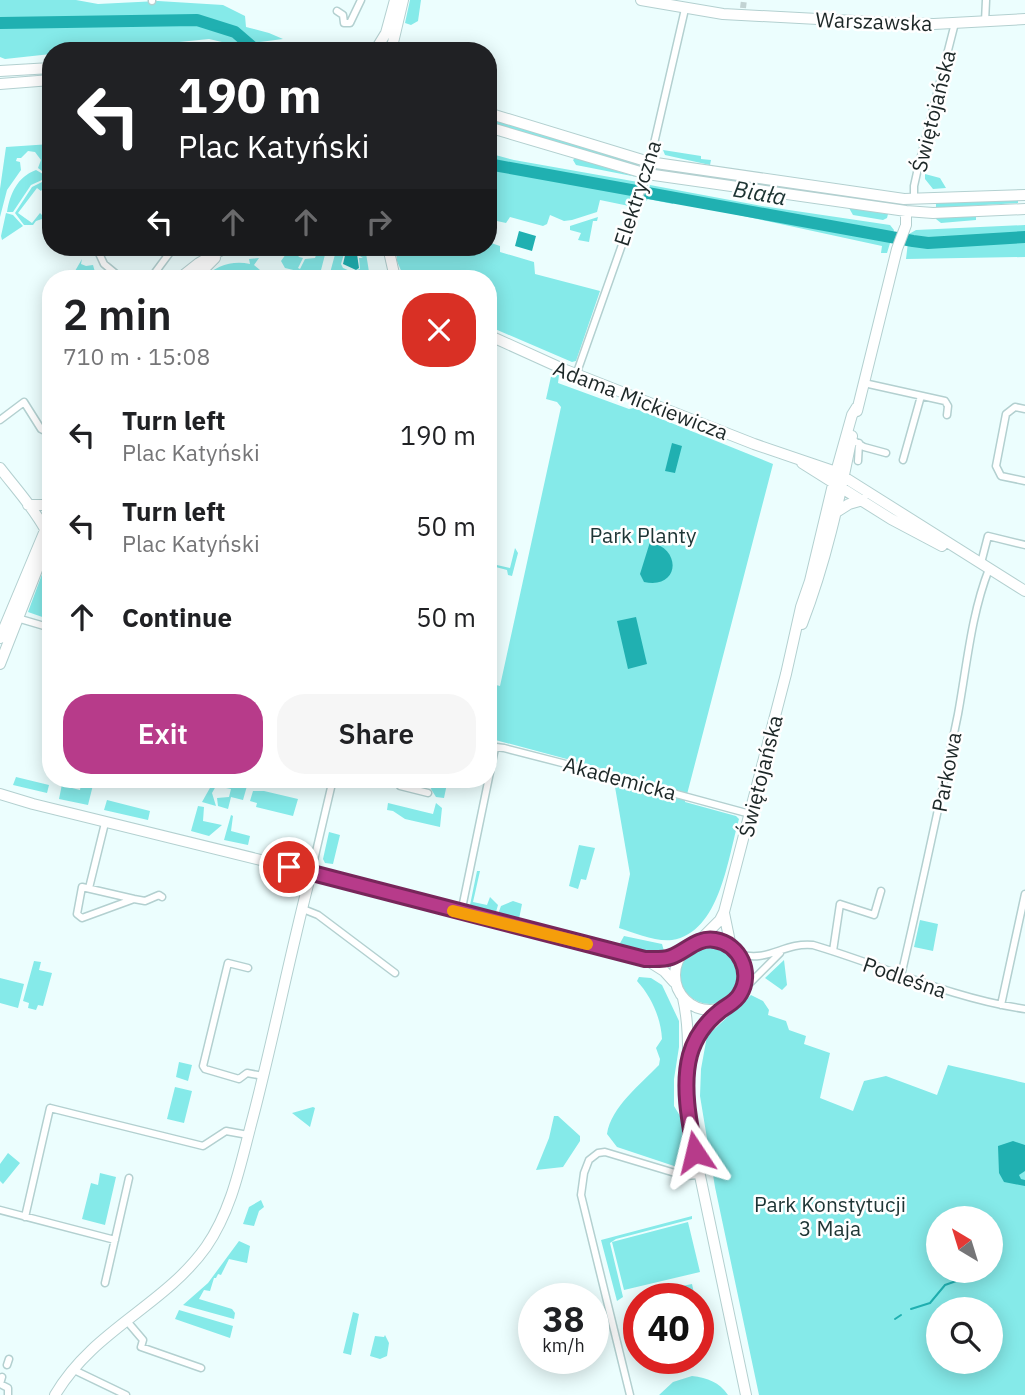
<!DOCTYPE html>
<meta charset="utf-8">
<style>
body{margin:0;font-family:"IBM Plex Sans",sans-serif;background:#f6f6f6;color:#202124;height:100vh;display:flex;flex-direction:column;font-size:26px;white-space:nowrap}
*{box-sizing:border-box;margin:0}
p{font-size:23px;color:#757577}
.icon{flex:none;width:38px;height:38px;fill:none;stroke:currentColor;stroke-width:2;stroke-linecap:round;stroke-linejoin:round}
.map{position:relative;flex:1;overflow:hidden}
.details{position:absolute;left:42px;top:270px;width:455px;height:518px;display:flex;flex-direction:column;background:#fff;border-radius:28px;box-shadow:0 4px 18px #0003}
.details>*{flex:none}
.guide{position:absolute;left:42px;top:42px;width:455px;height:214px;border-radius:28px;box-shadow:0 4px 18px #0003;background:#202124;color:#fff;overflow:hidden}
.needle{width:46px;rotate:322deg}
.buttons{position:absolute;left:926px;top:1206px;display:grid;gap:14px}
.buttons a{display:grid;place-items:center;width:77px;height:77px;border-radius:50%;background:#fff;box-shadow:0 4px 18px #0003;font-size:35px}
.speed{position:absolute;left:518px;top:1283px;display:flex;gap:14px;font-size:35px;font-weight:700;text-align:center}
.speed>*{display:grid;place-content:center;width:91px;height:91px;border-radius:50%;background:#fff;box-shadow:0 4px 18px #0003;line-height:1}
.speed small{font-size:18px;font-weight:400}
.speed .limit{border:10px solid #d22;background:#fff;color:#111}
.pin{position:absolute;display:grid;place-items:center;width:60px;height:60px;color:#fff;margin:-30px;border:4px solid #fff;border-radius:50%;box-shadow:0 2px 7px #0007}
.me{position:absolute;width:77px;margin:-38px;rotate:350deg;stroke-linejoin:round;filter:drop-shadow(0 0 5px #0008)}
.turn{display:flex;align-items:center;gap:24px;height:147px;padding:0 21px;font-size:32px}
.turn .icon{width:91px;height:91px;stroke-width:2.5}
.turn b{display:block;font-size:49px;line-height:60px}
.lanes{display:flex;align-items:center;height:66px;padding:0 21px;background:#0003;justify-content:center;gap:35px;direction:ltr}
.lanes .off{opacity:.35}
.round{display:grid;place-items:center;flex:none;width:74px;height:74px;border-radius:28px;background:#f6f6f6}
.headline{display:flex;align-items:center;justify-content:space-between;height:119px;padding:0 21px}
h1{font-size:42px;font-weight:600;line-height:52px}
.primary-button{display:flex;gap:14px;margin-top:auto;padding:14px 21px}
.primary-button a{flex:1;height:80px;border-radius:28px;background:#b73b8a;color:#fff;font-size:28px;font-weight:600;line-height:80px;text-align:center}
.primary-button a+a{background:#f6f6f6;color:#202124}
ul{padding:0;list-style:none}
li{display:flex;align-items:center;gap:21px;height:91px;padding:0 21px}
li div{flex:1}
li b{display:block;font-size:26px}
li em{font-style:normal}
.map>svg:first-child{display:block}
.green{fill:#85eae9;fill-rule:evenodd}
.water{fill:#20b0b1}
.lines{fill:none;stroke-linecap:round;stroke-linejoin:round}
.stream{stroke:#20b0b1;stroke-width:2}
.river{stroke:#20b0b1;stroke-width:12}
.street-tunnel{stroke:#c2d3d3;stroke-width:6;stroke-dasharray:6 3;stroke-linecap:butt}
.street-casing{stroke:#b3d0d0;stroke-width:9}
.secondary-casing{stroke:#b3d0d0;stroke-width:12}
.street{stroke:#fff;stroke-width:6}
.secondary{stroke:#fff;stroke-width:10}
.route-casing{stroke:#77265a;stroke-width:18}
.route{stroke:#b73b8a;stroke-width:12}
.slow{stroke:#f59e0b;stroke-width:12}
.labels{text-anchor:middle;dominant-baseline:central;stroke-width:5;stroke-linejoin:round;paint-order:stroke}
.street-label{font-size:21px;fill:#1c2727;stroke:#fff}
.park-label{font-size:21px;fill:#1e3535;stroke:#fff}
.water-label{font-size:23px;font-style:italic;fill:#1c3332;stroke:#fff}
</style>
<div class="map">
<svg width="1025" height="1395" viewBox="0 0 1025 1395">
<rect width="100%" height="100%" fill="#ecfefe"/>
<path class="green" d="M0,0H76L98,4L158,1L223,5L245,16L246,27L269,33L283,39L235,45L209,39L90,51H51V54L5,59L0,57Z
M410,0H421L418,21L411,25L405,23Z
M194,43L195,49L152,51V47Z
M488,118L637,164L642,169L488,123Z
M51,144V174H46L38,168L41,160L35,152L28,151L21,158H17L16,161L20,162L21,170L7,190L0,217V189L6,147Z
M663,150L701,156V159L711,160L710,165L665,155Z
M488,153L514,160L638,182L629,206L600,200L597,212L572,220L564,221L550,215L547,224L543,226L510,217L506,223L488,219Z
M575,158L637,177L576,165L573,160Z
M36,170L43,174L42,180L31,185L13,212H7C10,194 17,177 36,170Z
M925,174L940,178L946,188L933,189L925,179Z
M46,176H51L41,191L37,188L18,213L32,223L40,213L45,218L36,221L33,225H24L15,213L32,187L42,182Z
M650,185L762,206L890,225L894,230L887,253H881L882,246L674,201L673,204L648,199L646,201Z
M1018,199V203L936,208V203Z
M849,208L888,214L887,218L883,220L853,215Z
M6,213L13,215L23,226L2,240L1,236Z
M961,216L976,217V220L941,223L936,219V217Z
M598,217L597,221H593L589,242L578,240L581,233L570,230V226Z
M1025,225V257L906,259L909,234L916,230Z
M488,242L500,246V252L534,262L535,274L600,291L576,361L572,362L488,326V278H404L397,261L396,247H488Z
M291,247H301L296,253L299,257L303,258L298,268L300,269L305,259L315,258L319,247H327L321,270L314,275L285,268L281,261Z
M337,247H345L344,252L340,250L339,252L344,254L341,264L343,268L350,271L349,278H334L330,273Z
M357,247H365L370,278H351V271L360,269L359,258H363L358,255Z
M259,258L254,265L260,270L258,278H203C216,266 232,260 250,264L249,259Z
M82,259L81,264L86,266L93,265L95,272L103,278H82L75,271Z
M552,372L559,375L558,383L629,409L634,408L773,464L685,802L736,816L739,819C728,857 720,933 672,940C656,942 634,933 619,928L630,874L615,787L619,773L488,738V683L500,686L561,407L557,402L546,399Z
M515,548L518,553L512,576L508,575L507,570L488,565V563L510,568Z
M51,550V620L28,612Z
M16,777L49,785L47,793L13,785Z
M63,779H66L64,786L80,790L82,779L94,781L88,805L59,799Z
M215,779H227V782L247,786L243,800L231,797L228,809L218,806L217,798L229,797L231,789L216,786L212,793L216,806L202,802Z
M427,779H448L444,798L436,797L431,789L432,784L428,782Z
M253,791H264L298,799L293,816L256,807L257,803L250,801Z
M107,800L150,811L148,820L104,810Z
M388,803L433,814L436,803L442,808L440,827L405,819L393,811L387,810Z
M198,806L204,807L203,821L222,825L209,836L191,831Z
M231,815L233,816L231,831L250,836L248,845L224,840Z
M329,832L340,835L333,864L325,863L323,859Z
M579,845L595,848L586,880L581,879L578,889L569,886Z
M477,871H480L473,902L487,905L490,897L498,905L496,912L470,905Z
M513,901L522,904L519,919L498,914L501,906Z
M920,920L938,924L933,951L914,947Z
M624,936L662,944L664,951L649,952L619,945Z
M680 974a30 30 0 1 1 60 0a30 30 0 1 1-60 0Z
M784,960L787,985L782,990L765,978Z
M34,961L41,962L39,970L52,973L43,1006L38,1005L36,1010L28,1008L29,1003L23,1001Z
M639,977L651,978L662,985L679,1021V1047L674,1079V1106L680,1116L684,1137L691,1158L689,1171L617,1147L607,1134C611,1107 641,1084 659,1065L660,1059L656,1048L662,1039C661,1018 651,996 637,981Z
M0,978L24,984L18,1008L0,1003Z
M751,995L763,1001L769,1010L768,1015L786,1021L789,1030L806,1036L804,1044L830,1053L820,1098L853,1111L864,1081L886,1076L937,1095L948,1065L1025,1083V1395H759L715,1187L700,1096L701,1069L707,1036ZM938,1218H990V1270H938ZM938,1309H990V1362H938Z
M179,1062L192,1065L188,1081L176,1077Z
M175,1087L192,1091L184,1123L167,1119Z
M313,1107L315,1108L310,1127L292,1113Z
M554,1116H558L580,1136V1141L563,1167L536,1170L549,1138Z
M8,1153L20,1163L3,1184L0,1181V1164Z
M100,1173L116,1177L105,1225L82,1219L91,1183L98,1185Z
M261,1200L264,1207L259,1211L254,1226L243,1224L249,1207Z
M692,1216V1219L616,1239L610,1243L623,1297L617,1301L601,1240Z
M688,1222L700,1272L624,1290L612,1242Z
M239,1241L250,1246L247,1263L229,1259L221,1275L218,1274L216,1278H214L210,1291L204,1290L199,1299L232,1309L235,1313L234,1319L183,1305L208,1283Z
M692,1284L695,1298H663L662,1290Z
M179,1310L233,1326L230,1338L175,1319Z
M353,1312L359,1314L351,1355L343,1353Z
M385,1335L389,1343L387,1356L380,1359L370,1356L375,1336L384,1337Z
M692,1376C708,1378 719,1382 728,1395H659L673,1382Z"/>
<path class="water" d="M519,231L536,236L532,251L515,246Z
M347,247H356L359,268L356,270L343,264Z
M672,443L682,446L675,473L665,471Z
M650,542C683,549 679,590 644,582L640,574Z
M636,617L647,664L628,669L617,621Z
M1013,1141L1025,1145V1171L1019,1175L1021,1179L1025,1180V1186L1004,1182L999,1173L998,1146Z"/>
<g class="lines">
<path class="stream" d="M911,1309L930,1303L945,1285L959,1280
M895,1319L901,1315"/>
<path class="river" d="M0,23L197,20L235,32L257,51
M488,164L913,241L928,243L1025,237"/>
<path class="street-tunnel" d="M743,8L744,0"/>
<g class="street-casing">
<path id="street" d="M152,1V0
M337,11L343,15L344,23H350L361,0
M985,22L986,0
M914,199V186L918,168L955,23
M96,247L104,264L121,278
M151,278L174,247
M576,375L647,174L685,9
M864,383L945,401L948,406L947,415
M1025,409L1015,407L1006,414L996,466L1001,476L1025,481
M0,420L24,402L41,429L51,434
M851,439L864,447L886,453
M903,460L921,396
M858,461L859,443
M981,563L988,536L1025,545
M17,618L51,628
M488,746L504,748L562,763L750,814
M402,779L400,786L428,793
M311,873L333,779
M89,888L105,823
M134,899L82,918L77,914L82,887L134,899L145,901L159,895L162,897
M303,909L318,915L395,973
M461,913L495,748
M833,951L840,904L874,915L881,891
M739,954C768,963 784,942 813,945C884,966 950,998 1025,1009
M248,968L228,963L203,1066L205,1069L239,1079L247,1073L263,1076
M901,976C921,889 940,802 958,714C967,665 971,615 989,569
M742,991L780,953
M1001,1005L1025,894
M0,1210L115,1240
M25,1217L50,1108L203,1146L226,1131L248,1135
M105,1283L129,1178
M126,1320L143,1340L141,1347L201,1368
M7,1365L9,1359
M72,1369L126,1395
M2,1377L0,1384L8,1388V1395
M630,1395L581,1195L584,1173L589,1160L598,1153L605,1152L685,1176L699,1175"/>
</g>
<g class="secondary-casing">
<path id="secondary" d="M641,0L723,14L892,23L934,24L1025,19
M263,51L284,49L307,51
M375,51L386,33L395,0
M391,51L403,0
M0,71L51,68
M0,84L51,80
M488,113L649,162L904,199L1025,195
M488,127L647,174L906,211L933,213L1025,209
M388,247L395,278
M180,278L199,263L227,247
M195,278L215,258
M488,335L563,369L754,444L836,472L1025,591
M857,411L897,249L906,225V211
M802,463L891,519L942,546
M0,468C16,489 34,508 46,531
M28,505H51
M838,511L849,504L863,500
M802,624C826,562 839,501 852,436
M0,638L51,516
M0,664L51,534
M0,794L33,804L326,876L645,959L667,958L684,951
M724,913L731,947
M675 975a35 35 0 1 1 70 0a35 35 0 1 1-70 0Z
M698,942L720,920L724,912L786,674L801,607L810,581L836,472L852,415L857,407
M645,959L664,971L674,982
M683,998C693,1042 684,1084 690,1128L746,1395
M692,1050L704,1026L721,1009
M55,1395C93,1330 164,1306 206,1247C233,1208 241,1161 253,1117C274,1036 290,954 311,873"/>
</g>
<use href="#street" class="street"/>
<use href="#secondary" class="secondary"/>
</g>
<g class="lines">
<g class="route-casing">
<path id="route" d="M289,867L645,959C653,959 663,960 671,957C687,951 697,937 715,940C740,944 753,973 740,994C735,1003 727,1005 720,1011C705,1023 695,1037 690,1055C682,1085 689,1121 695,1152"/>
</g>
<use href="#route" class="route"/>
<path class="slow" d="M453,911L587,944"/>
</g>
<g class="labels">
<g class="street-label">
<text transform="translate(874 21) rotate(2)">Warszawska</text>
<text transform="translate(933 111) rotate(-76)">Świętojańska</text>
<text transform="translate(637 193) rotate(-72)">Elektryczna</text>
<text transform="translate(641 400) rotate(21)">Adama Mickiewicza</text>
<text transform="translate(946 772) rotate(-79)">Parkowa</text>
<text transform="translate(760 776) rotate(-76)">Świętojańska</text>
<text transform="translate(620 778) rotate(15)">Akademicka</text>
<text transform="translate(905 977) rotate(19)">Podleśna</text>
</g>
<g class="park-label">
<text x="643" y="535">Park Planty</text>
<text x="830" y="1204">Park Konstytucji<tspan x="830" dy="24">3 Maja</tspan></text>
</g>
<g class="water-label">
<text transform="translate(760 192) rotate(10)">Biała</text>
</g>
</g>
</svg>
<div class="buttons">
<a><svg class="needle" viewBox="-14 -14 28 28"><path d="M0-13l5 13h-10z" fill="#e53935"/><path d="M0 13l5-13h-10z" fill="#757577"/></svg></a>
<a><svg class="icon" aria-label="search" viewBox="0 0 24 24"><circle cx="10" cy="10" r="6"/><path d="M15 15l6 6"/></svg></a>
</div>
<div class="speed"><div>38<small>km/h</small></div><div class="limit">40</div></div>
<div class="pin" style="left:289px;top:867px;background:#d93025"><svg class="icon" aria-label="arrive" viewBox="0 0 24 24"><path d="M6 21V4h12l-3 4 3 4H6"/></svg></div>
<svg class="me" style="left:695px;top:1152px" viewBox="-20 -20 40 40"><path d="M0-17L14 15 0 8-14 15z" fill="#b73b8a" stroke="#fff" stroke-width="4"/></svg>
<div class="guide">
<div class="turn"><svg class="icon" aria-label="left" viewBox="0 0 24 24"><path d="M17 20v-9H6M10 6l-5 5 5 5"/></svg><div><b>190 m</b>Plac Katyński</div></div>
<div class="lanes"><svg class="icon" aria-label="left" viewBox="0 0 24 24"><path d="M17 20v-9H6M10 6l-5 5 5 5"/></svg><svg class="icon off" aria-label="ahead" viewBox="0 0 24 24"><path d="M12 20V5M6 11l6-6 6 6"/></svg><svg class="icon off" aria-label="ahead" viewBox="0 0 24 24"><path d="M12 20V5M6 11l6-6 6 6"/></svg><svg class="icon off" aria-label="right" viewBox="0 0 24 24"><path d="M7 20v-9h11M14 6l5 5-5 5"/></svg></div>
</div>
<section class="details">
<div class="headline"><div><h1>2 min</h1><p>710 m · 15:08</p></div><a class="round" style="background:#d93025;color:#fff"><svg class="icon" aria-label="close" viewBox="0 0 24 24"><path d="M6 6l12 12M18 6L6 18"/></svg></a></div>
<ul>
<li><svg class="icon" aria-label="left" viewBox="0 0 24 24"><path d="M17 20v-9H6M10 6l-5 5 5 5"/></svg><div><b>Turn left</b><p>Plac Katyński</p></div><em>190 m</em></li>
<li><svg class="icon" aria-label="left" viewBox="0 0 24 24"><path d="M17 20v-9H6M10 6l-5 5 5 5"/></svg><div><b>Turn left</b><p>Plac Katyński</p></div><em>50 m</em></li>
<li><svg class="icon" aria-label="ahead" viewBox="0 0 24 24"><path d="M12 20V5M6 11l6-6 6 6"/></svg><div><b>Continue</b></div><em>50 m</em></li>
</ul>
<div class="primary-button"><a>Exit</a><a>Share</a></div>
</section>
</div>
